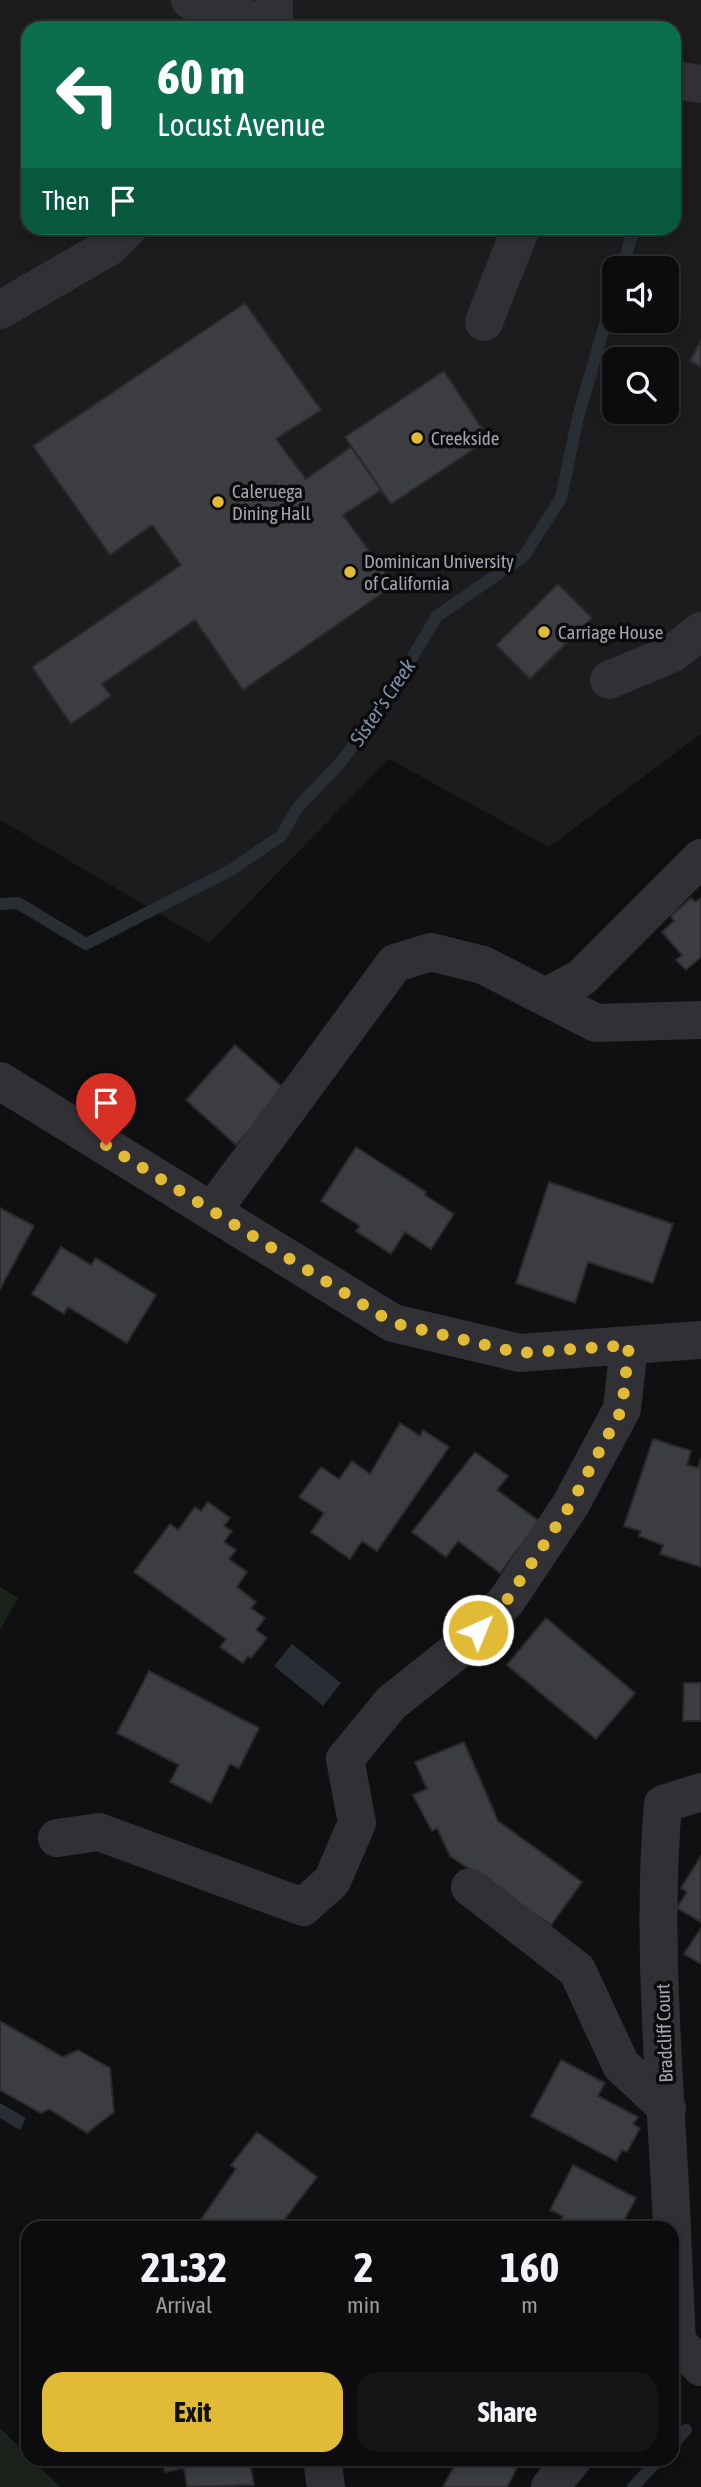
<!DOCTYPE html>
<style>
body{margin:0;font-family:"Asap Condensed",sans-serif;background:#151416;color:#f1f3f6;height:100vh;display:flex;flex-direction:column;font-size:26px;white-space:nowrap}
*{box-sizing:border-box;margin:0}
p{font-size:23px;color:#9a9b9d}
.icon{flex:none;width:38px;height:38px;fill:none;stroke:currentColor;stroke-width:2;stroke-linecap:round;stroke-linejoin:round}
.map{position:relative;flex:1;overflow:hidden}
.drawer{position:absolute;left:21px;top:2221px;width:658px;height:245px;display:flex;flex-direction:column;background:#0c0b0d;border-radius:21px;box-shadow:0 4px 10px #0003,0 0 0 2px #2c2b2e}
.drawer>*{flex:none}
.hud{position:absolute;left:21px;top:21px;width:660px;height:214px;border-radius:21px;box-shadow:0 4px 10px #0003,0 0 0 2px #2c2b2e;background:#0b6e4f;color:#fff;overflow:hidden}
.buttons{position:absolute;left:602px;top:256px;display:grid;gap:14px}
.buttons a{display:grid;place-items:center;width:77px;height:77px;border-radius:14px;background:#0c0b0d;box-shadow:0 4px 10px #0003,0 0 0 2px #2c2b2e;font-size:35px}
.pin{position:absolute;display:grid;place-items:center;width:60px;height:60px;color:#fff;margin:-72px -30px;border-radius:50% 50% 50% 0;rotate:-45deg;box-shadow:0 0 7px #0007}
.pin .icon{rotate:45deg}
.me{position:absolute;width:77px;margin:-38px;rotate:44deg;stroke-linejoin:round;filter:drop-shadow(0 0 5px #0008)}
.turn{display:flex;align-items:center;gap:24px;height:147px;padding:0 21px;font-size:32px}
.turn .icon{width:91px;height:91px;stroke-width:2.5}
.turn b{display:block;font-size:49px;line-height:60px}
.then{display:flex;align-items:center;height:66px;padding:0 21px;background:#0003;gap:14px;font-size:26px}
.eta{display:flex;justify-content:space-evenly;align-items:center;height:119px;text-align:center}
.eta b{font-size:42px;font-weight:700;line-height:49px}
.primary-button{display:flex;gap:14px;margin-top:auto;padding:14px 21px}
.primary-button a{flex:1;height:80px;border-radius:21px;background:#e2bb36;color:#111;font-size:28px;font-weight:700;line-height:80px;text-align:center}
.primary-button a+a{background:#151416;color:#f1f3f6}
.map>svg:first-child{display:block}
.built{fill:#1c1c1e;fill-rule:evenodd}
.green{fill:#1c231d}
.water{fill:#292e35}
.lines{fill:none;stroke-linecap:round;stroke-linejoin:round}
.stream{stroke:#292e35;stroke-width:12}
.building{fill:#3c3d41;stroke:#2a2a2d;stroke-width:2}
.minor{stroke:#313135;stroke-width:38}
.route{stroke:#e2bb36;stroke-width:12;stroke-dasharray:0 21.6}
.poi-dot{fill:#e2bb36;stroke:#0b0b0c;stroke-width:2.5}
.labels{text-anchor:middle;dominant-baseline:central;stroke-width:7;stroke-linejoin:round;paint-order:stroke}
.poi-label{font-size:19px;fill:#a2a5b1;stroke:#0b0b0c;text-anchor:start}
.street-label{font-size:19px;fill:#a2a5b1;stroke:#0b0b0c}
.water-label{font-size:21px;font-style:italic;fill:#7a8faa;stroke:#0b0b0c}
</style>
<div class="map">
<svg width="701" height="2487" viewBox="0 0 701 2487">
<rect width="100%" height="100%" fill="#100f11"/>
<path class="built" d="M0,0H701V734L549,847L389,759L209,943L0,820ZM28,28H674V228H28ZM614,268H667V320H614ZM614,359H667V411H614Z"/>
<path class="green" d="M0,1587L18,1598L0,1630Z
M0,2428L60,2487H0Z"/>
<path class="water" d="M292,1644L341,1683L323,1706L274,1666Z
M0,2103L26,2118L20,2130L0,2118Z"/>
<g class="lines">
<path class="stream" d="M622,268L634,228
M0,904L18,903L86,944L231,870L281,836L298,807L341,762L386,701L437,616L524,556L561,498L578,417L614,293
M672,2445L686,2430
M633,2487L659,2459"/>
</g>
<path class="building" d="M245,303L321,410L276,439L306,479L351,447L381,490L343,515L394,585L243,690L195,620L102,684L111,696L71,724L32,667L181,565L152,525L110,555L33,446Z
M701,340V367L690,361Z
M444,371L489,439L391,504L345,437Z
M558,584L592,618L530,679L496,645Z
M691,898L695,902L701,898V957L686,970L676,960L682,955L662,932L674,921L671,916Z
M235,1045L286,1090L236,1145L186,1100Z
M356,1147L426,1192L425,1195L454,1214L431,1249L405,1232L391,1254L356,1231L360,1226L321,1201Z
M549,1182L673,1224L653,1283L588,1262L575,1303L516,1283Z
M0,1208L34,1226L0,1289Z
M61,1247L91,1265L96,1258L156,1295L127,1343L68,1307L64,1314L32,1294Z
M400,1423L420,1436L423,1430L449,1447L377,1551L362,1541L350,1559L311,1532L324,1513L299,1497L321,1467L339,1479L352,1461L370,1474Z
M653,1439L691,1451L687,1465L698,1468L701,1458V1567L660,1554L663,1545L639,1536L641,1531L624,1526Z
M475,1452L508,1476L497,1490L539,1521L500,1573L458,1541L446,1557L412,1532Z
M208,1502L230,1518L224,1526L232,1531L224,1542L236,1550L229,1559L247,1572L237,1587L256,1602L251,1608L265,1618L256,1630L267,1638L251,1658L248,1656L243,1663L220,1647L226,1639L134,1572L170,1524L178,1530L195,1507L201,1511Z
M546,1618L635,1693L596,1739L507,1665Z
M149,1671L259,1728L239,1768L230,1764L211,1803L170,1782L179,1765L117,1733Z
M684,1683H701V1721H683Z
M464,1742L498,1821L582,1882L551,1925L450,1856L437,1828L432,1831L413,1795L427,1789L415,1762Z
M701,1856V1922L677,1908L687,1892L681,1888Z
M701,1928V1964L684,1954Z
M0,2021L63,2057L78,2050L110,2068L114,2112L87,2133L49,2109L41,2113L0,2090Z
M561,2060L605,2083L598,2096L638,2117L633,2124L640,2128L627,2152L622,2150L616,2161L531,2116Z
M257,2132L317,2177L278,2228H195L236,2169L231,2165Z
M573,2165L636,2198L620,2228H557L563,2216L550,2210Z
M162,2459H249L254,2485L187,2487L184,2468L165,2472Z
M458,2459H510L519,2464L507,2487H443Z"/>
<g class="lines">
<path class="minor" d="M190,0L274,28V0
M674,80L701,84
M0,310L109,247L128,228
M484,322L521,228
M609,680L673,653L701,631
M547,996L581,978L701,858
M0,1081L393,1323L520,1353L701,1340
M213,1210L395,963L431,952L483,965L596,1023L701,1020
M57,1838L99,1832L303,1907L332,1881L357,1823L345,1759L391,1703L464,1645L507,1600L571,1504L622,1409L629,1345
M470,1887L577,1970L621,2065L667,2108
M672,2228C666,2088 651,1944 663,1804L701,1792
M672,2233L677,2342L701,2367
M322,2459L326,2487
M550,2487L573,2459"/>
</g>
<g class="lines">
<path class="route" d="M106,1145L393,1323L520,1353L629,1345L622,1409L571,1504L507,1600L478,1630"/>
</g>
<g class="poi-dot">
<circle cx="417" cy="438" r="7"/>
<circle cx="218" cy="502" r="7"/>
<circle cx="350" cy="572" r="7"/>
<circle cx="544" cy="632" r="7"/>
</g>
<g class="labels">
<g class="poi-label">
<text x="431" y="438">Creekside</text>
<text x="232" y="491">Caleruega<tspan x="232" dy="22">Dining Hall</tspan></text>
<text x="364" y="561">Dominican University<tspan x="364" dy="22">of California</tspan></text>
<text x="558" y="632">Carriage House</text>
</g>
<g class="street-label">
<text transform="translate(664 2033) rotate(-92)">Bradcliff Court</text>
</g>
<g class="water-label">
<text transform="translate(382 702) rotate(-56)">Sister's Creek</text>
</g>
</g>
</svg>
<div class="buttons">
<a><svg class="icon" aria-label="sound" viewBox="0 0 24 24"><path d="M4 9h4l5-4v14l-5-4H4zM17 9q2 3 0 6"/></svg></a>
<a><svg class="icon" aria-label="search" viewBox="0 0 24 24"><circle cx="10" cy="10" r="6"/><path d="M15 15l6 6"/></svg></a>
</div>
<div class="pin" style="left:106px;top:1145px;background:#d93025"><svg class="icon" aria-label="arrive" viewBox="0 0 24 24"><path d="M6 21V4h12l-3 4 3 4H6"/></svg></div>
<svg class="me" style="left:478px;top:1630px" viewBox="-20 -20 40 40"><circle r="17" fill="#e2bb36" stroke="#fff" stroke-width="3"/><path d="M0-11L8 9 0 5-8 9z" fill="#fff"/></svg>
<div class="hud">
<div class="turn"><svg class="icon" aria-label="left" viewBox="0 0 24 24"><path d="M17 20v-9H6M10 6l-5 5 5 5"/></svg><div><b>60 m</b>Locust Avenue</div></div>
<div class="then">Then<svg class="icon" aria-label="arrive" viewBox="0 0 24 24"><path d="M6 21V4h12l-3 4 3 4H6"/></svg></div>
</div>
<section class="drawer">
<div class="eta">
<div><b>21:32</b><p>Arrival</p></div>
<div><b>2</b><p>min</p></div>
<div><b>160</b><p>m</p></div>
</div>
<div class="primary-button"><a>Exit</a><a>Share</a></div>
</section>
</div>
